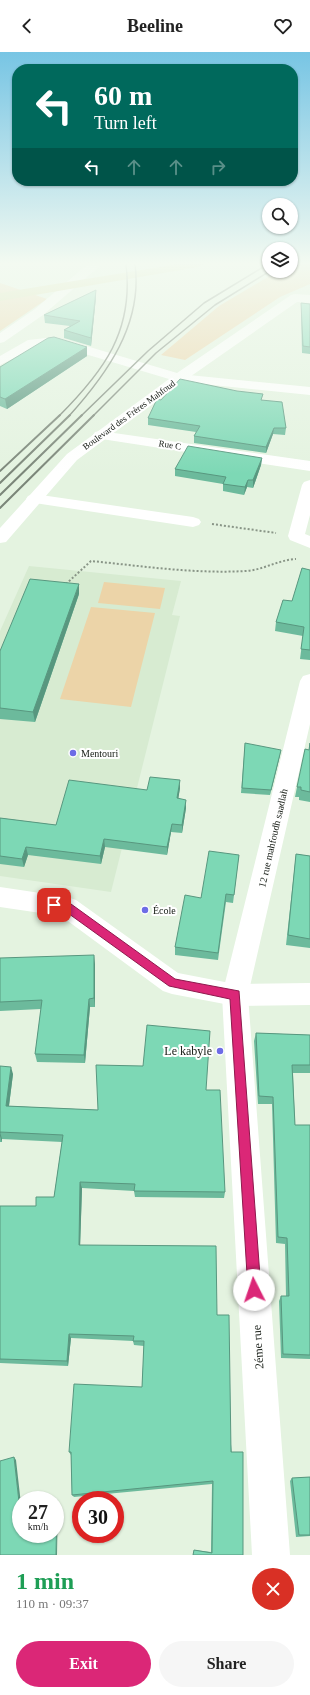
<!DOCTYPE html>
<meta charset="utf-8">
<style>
body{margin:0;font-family:"Times New Roman",serif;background:#f6f6f6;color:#222;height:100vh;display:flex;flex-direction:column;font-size:15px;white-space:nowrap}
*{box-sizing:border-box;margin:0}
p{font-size:13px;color:#767676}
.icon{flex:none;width:22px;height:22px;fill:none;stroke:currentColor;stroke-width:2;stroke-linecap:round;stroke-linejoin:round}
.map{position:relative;height:1503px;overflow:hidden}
.drawer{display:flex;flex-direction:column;background:#fff;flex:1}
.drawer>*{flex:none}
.top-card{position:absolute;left:12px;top:12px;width:286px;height:122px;border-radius:16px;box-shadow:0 1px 3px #0004;background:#00695c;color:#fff;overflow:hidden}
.fabs{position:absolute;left:262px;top:146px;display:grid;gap:8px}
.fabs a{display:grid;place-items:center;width:36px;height:36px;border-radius:50%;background:#fff;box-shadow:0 1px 3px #0004;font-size:20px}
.speed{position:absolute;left:12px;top:1439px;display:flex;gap:8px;font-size:20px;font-weight:700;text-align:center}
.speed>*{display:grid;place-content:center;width:52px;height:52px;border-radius:50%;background:#fff;box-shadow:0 1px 3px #0004;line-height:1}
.speed small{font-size:10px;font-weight:400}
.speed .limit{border:6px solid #d22;background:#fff;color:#111}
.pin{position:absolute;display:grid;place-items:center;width:34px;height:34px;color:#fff;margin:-17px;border-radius:8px;box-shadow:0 2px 6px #0006}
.me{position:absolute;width:44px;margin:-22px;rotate:356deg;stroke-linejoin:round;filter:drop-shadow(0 0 3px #0008)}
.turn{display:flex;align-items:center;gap:14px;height:84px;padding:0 16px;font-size:18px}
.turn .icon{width:52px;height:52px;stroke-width:2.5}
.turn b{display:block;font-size:28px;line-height:34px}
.lanes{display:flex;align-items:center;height:38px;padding:0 16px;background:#0003;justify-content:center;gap:20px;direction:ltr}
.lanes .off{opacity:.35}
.round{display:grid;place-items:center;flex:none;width:42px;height:42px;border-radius:21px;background:#f6f6f6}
.summary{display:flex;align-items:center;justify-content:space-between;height:68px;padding:0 16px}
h1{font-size:24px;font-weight:600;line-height:30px;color:#1e9e55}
.primary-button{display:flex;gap:8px;margin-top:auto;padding:8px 16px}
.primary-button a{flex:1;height:46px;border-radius:24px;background:#db2777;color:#fff;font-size:16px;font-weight:600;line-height:46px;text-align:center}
.primary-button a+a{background:#f6f6f6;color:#222}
header{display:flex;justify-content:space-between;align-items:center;height:52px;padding:0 16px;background:#fff;font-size:18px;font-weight:600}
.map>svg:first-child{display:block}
.built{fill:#d7ebd1}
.green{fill:#ecd4a8}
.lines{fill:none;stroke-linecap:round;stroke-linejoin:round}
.path{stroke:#899587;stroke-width:2;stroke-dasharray:2 2;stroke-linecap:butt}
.minor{fill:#fff;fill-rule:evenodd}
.tertiary{fill:#fff;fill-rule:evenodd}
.primary{fill:#d9dba0;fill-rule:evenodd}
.rail-far1{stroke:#7b8679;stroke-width:1.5}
.rail{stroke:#7b8679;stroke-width:2}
.wall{fill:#6cba9c}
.shaded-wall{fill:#58977f}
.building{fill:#7dd8b5;stroke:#58977f}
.route{fill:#db2777;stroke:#8e194d}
.poi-dot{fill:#6d6ce6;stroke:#fff;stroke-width:1.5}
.labels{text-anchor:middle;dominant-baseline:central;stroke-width:4;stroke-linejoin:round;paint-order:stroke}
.far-street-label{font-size:9px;fill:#141a13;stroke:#fff}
.poi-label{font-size:10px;fill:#141a13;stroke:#fff;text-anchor:start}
.street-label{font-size:10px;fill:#141a13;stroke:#fff}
.near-poi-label{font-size:12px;fill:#141a13;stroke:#fff;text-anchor:end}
.near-street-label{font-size:12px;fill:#141a13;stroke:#fff}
</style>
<header><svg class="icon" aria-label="back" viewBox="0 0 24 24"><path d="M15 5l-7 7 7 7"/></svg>Beeline<svg class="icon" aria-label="heart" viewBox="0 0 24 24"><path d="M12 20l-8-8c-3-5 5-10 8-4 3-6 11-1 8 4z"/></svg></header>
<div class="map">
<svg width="310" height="1503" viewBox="0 0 310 1503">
<rect width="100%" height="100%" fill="#e4f3e0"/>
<path class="built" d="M29,514L181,529L172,563L180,564L111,840L0,824V579Z"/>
<path class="green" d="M291,212H310V232L280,245L185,308L161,303L219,254L278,219H291Z
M0,231L6,233L47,247L0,279Z
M104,530L165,536L160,557L98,551Z
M91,555L155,561L131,655L60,647Z"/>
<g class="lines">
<path class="path" d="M212,472L276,481
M66,532L91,509C142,514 194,522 246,519C263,518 278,508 296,507"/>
<path class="minor" d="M88,212H102L43,263L4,290L0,291V281L35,257Z
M179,322L310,335V343L174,329L172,326L174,323Z
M100,379L310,409V419L95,386L93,383L95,380Z
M310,428V463L305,482L310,484V496L290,488L288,484L302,433L304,430Z
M34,442L193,465L199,467L201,470L199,473L193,475L28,450L26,447L28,444Z
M310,622V672L248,943L290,1503H252L222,943L300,629L303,624Z"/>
<path class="tertiary" d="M295,242L310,243V251L297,250L184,329L77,408L6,490L0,491V476L67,402L169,327L55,293L36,295L0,313V304L28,288L56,285L177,321L291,243Z
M0,835L67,845L76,848L178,921L235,932L310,931V953L235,954L172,942L163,939L61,864L0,855Z"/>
<path class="primary" d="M178,212H204L198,215L0,249V241Z"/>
<path class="rail-far1" d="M59,364C104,319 134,279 126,212
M69,364C107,322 143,272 135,212
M81,364L148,299L204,251L268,212
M93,364L156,301L215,253L270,219"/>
<path class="rail" d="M0,419L60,363
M0,431L70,363
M0,443L82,363
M0,456L94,363"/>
</g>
<path class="wall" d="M96,238V245L91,294L64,286V278L70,274L45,271L44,263Z
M301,251L310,252V302L302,301L301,258Z
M87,295V304L7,357L0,354V315Z
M161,348H262L286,376L285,383L273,382L266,401L194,391V384L196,380L148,373V366Z
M262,406L261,413L253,436L247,435L244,443L223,439V432L175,424V417Z
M310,518V608L300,607L303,584L275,579L276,570L292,549Z
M79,542L35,670L0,667V599Z
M245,691L280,703L270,743L241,741Z
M310,691V750L299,748V745H295L297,735L309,698Z
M180,736L178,747L186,756L182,781L171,780L167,803L105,795L101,812L28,803L24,815L0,812V766L56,773L147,738Z
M296,802L310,804V896L286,893L295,811Z
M239,803L233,851L226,850L218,908L175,903V895L201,846Z
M0,906L95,912V955H90L85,1011L37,1010L35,1002L41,957L0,959Z
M256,981L310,983V1021H293L295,1073H310V1307L281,1306L279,1249L281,1244H286L285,1192L276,1191L272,1052H258L254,989Z
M0,1014L13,1022L9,1054L98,1058L206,1038L225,1140L224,1146L135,1145L134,1139L82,1136L80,1193L217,1263L243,1503H193L194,1498L211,1500L212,1432L74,1445L72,1443L71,1403L69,1400L142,1335L144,1294L134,1293L133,1289L71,1286L68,1314L0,1311V1154H36L54,1145L62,1090L2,1087V1090H0Z
M310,1425V1484L296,1485L290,1429L292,1426Z"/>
<path class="shaded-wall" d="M96,238V245L91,294V286Z
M87,295V304L7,357L5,347Z
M274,376L273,382L266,401V395Z
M262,406L261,413L253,436V428Z
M248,428L247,435L244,443L245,435Z
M79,532V542L35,670L33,660Z
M281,698L280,703L270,743L271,738Z
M180,728V736L177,755V746Z
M186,748V756L182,781V773Z
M172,772L171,780L167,803V795Z
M104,787L105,795L101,812L100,804Z
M26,795L28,803L24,815L22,807Z
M94,903L95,912V955L94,946Z
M89,947L90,955L85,1011L84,1003Z
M11,1015L13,1022L8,1061L6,1054Z
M0,1080L2,1087V1090L0,1084Z
M80,1130L82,1136L80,1198L79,1193Z
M69,1282L71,1286L68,1314L67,1309Z
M14,1405L16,1408L21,1452L19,1450Z
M57,1448L58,1450L57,1503H56Z"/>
<path class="building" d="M96,238L91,286L64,278L80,269L44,263Z
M301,251L310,252V295L303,294Z
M54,285L87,295L5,347L0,345V315L48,286Z
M180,327L237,339L263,342L261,348L282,350L286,376H274L266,395L194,384L200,374L148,366L157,347L161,348Z
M188,394L262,406L253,428H248L245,435L223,432L226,425L175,417Z
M302,516L310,518V598L301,597L304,575L276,570L283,548L292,549Z
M30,527L79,532L33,660L0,656V599Z
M245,691L281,698L271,738L242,736Z
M310,691V740L301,738V735H297L305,697L309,698Z
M150,725L180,728L177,746L186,748L182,773L172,772L167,795L104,787L100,804L26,795L22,807L0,804V766L56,773L69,728L147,738Z
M209,799L239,803L234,843L226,842L218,901L175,895L185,843L201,846Z
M296,802L310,804V887L288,883Z
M94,903V946L89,947L84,1003L35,1002L42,948L0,950V906Z
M147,973L210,979L206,1038H220L225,1140L134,1139L135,1132L80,1130L79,1193L216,1194L217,1263H229L231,1400H243V1503H193L194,1498L212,1501L213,1429L72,1443L71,1400H69L74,1332L142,1335L144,1289H133L134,1284L69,1282L67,1309L0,1307V1154H36V1145H54L63,1083L0,1080V1081V1014L11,1015L6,1054L98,1058L96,1013L143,1014Z
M256,981L310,983V1013H292L295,1073H310V1303L283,1302L281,1244H289L287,1186L278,1185L273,1045L259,1044Z
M14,1405L19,1450H21V1482H55V1448H54H57L56,1503H0V1409Z
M310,1425V1483H299L292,1426Z"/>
<linearGradient id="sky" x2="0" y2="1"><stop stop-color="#77c5e4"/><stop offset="0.5" stop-color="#f3faf1"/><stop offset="1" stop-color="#f3faf1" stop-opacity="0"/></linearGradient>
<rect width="310" height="422" fill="url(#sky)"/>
<path class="route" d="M54,849L71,852L175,927L239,939L261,1238L259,1243L254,1245L250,1243L248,1238L230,947L169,934L65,859L50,856L49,853Z"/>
<g class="poi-dot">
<circle cx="73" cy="701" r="4"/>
<circle cx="145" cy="858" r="4"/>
<circle cx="220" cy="999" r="4"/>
</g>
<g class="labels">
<g class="far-street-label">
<text transform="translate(129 363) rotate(-36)">Boulevard des Frères Mahfoud</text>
<text transform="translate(170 393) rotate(9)">Rue C</text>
</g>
<g class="poi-label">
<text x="81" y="701">Mentouri</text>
<text x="153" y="858">École</text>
</g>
<g class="street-label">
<text transform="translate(273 786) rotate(-77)">12 rue mahfoudh saadlah</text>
</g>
<g class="near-poi-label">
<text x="212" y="999">Le kabyle</text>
</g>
<g class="near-street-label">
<text transform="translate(258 1295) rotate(-94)">2éme rue</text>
</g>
</g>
</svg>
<div class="fabs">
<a><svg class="icon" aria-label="search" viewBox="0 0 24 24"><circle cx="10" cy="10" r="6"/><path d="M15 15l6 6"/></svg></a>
<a><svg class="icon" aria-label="layers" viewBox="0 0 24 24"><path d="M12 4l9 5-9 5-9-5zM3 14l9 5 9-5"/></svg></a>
</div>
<div class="speed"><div>27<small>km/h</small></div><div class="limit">30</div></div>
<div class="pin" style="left:54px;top:853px;background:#d93025"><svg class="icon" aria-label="arrive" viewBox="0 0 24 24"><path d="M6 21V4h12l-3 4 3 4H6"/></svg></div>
<svg class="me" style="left:254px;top:1238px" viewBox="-20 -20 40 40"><circle r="19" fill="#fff"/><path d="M0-13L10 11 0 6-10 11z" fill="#db2777"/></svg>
<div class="top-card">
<div class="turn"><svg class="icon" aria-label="left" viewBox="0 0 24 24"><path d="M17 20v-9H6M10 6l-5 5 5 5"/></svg><div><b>60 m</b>Turn left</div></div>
<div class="lanes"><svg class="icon" aria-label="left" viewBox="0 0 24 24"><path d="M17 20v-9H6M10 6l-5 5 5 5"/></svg><svg class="icon off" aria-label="ahead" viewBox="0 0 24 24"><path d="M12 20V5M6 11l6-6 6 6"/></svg><svg class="icon off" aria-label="ahead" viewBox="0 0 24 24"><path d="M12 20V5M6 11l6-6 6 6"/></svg><svg class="icon off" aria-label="right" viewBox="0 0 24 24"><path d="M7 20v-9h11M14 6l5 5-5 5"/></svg></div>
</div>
</div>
<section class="drawer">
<div class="summary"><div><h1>1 min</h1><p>110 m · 09:37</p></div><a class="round" style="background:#d93025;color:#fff"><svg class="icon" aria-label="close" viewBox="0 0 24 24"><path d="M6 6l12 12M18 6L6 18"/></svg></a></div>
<div class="primary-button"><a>Exit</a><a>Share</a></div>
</section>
